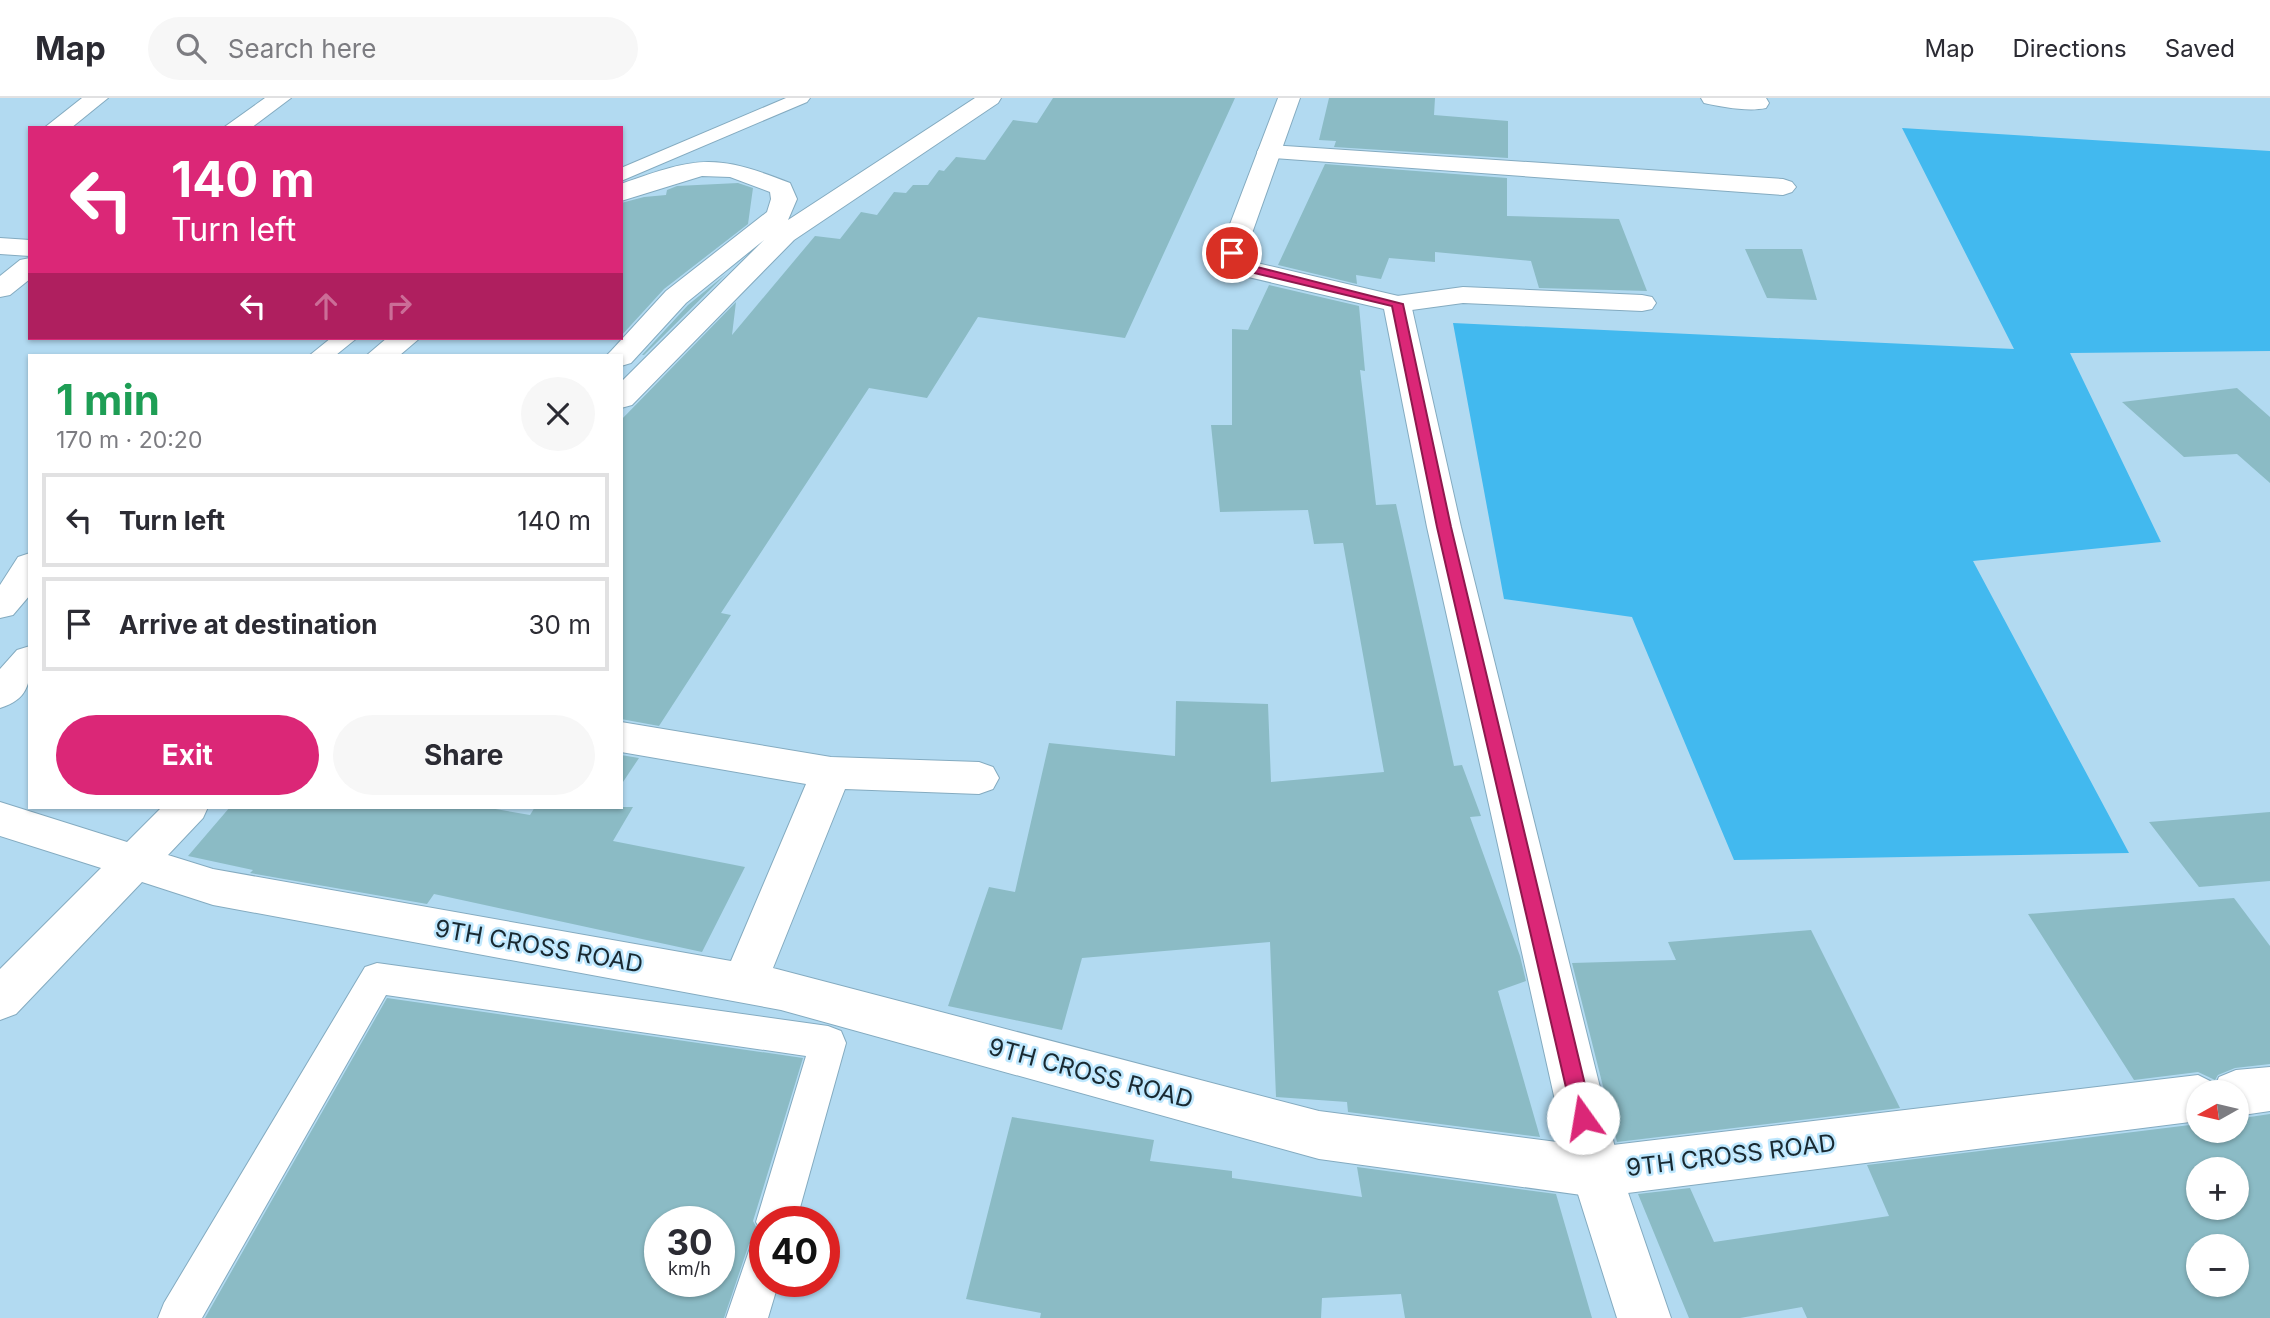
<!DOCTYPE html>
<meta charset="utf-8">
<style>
body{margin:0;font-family:Inter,sans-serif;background:#f7f7f7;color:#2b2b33;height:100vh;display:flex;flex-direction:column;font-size:26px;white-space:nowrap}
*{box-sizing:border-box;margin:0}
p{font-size:23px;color:#7c7c81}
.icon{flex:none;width:38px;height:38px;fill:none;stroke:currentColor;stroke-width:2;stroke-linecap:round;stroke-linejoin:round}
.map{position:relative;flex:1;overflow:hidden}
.details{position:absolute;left:28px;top:256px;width:595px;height:455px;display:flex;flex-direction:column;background:#fff;border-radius:0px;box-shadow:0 2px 5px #0004}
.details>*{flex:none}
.banner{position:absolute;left:28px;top:28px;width:595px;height:214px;border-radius:0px;box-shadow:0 2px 5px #0004;background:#db2777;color:#fff;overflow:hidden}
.needle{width:46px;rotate:262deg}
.fabs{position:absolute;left:2186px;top:982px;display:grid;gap:14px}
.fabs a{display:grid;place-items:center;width:63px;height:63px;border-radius:50%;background:#fff;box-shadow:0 2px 5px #0004;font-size:35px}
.speed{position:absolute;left:644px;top:1108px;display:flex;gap:14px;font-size:35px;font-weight:700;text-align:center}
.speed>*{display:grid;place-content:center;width:91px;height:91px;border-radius:50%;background:#fff;box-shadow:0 2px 5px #0004;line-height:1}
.speed small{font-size:18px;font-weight:400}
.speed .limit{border:10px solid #d22;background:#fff;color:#111}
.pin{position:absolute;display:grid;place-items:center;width:60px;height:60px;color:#fff;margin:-30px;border:4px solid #fff;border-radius:50%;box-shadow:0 2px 7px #0007}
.me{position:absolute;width:77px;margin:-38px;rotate:347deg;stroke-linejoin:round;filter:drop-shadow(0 0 5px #0008)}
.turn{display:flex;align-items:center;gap:24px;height:147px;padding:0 28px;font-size:32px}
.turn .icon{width:91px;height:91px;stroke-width:2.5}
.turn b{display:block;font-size:49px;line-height:60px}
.lanes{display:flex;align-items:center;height:66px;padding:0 28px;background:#0003;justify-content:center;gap:35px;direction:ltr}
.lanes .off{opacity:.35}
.round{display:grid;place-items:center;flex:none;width:74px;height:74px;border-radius:37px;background:#f7f7f7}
.headline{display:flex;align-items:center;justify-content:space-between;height:119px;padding:0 28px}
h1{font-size:42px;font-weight:700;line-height:52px;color:#1e9e55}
.button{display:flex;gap:14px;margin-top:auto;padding:14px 28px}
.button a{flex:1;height:80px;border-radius:42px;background:#db2777;color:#fff;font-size:28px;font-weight:700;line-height:80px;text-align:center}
.button a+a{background:#f7f7f7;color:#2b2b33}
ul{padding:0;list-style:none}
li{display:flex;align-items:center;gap:21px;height:94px;margin:0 14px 10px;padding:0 14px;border:4px solid #e1e1e2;border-radius:0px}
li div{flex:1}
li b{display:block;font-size:26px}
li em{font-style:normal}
header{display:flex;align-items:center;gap:42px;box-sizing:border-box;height:98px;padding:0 35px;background:#fff;border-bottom:2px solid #e1e1e2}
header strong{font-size:33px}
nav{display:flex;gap:38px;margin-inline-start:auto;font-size:24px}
.search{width:490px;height:63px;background:#f7f7f7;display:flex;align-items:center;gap:18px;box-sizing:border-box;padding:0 24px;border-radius:38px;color:#7c7c81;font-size:26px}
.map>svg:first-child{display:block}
.green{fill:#42b9ef}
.building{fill:#8bbbc5;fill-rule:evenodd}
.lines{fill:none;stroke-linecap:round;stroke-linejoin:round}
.service-casing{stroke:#84abc0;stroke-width:2}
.minor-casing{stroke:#84abc0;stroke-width:2}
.tertiary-casing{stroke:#84abc0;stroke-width:2}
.service{fill:#fff;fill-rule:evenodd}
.minor{fill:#fff;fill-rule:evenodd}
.tertiary{fill:#fff;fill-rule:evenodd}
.route{fill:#db2777;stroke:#8e194d;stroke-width:2}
.labels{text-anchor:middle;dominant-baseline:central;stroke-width:5;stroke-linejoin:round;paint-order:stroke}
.near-street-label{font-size:24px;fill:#192931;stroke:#bfe8fe}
</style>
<header>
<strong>Map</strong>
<div class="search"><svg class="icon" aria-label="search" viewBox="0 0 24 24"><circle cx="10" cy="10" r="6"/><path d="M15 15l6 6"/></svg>Search here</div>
<nav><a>Map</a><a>Directions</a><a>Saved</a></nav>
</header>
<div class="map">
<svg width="2270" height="1220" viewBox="0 0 2270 1220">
<rect width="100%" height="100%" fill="#b2daf1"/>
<path class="green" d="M1902,30L2270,53V253L2070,255L2161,444L1973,463L2129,755L1734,762L1632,519L1504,501L1453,225L2014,251Z"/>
<path class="building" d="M1053,0H1235L1125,240L978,219L927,300L869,290L721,515L731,517L659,628L621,621V322L736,204L732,237L815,138L840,141L861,114L877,117L894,94L906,95L913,87H928L939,72L944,73L956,59L985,62L1013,22L1037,25Z
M1329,0H1435L1434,17L1508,23V60L1334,49L1336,43L1319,42Z
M1325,66L1507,80V118L1619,121L1647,193L1539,190L1531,163L1435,154V164L1389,160L1381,181L1356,177L1357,186L1278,167Z
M738,85L753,90L748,126L664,191L621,238V105L644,99L666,97L667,92L677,88Z
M1745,151H1802L1817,202L1767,200Z
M726,176L644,257H642L688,207Z
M1269,187L1359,208L1365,273L1360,272L1376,407L1396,406L1454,668L1462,667L1481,718L1470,719L1520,858L1526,883L1498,893L1540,1039L1348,1014L1347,1004L1276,999L1270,844L1082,860L1062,932L948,908L989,789L1015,794L1049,645L1175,658L1176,603L1268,606L1271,684L1384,674L1343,445L1314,446L1308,412L1220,414L1211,327H1232V231L1248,232Z
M2237,290L2270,319V385L2237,356L2184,359L2122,304Z
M621,657L639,660L621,687Z
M230,709H484L530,717L535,709H633L613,743L745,769L702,854L434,796L427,806L250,775L253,772L188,758Z
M2270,714V783L2199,789L2149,724Z
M2234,800L2270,848V966L2235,970L2218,977L2215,982L2198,974L2134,982L2028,816Z
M1811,832L1900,1010L1617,1044L1572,865L1676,862L1668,844Z
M387,900L803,960L753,1123L759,1134L756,1142L749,1146L724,1220H205ZM660,1124H719V1183H660Z
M2270,1016V1220H1807L1802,1209L1740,1220H1689L1638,1096L1690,1090L1714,1144L1889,1118L1867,1067L2198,1026V1032H2236V1021ZM2198,1071H2236V1110H2198ZM2198,1148H2236V1186H2198Z
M1012,1019L1154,1042L1150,1063L1232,1073V1080L1362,1099L1357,1069L1556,1096L1592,1220H1405L1401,1196L1322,1200L1321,1220H1040L1041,1215L966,1201Z"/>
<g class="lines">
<g class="service-casing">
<path id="service" d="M786,0H810L807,4L621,83V70Z
M331,240H357L336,257H310Z
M377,865L828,928L841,933L846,945L796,1124H765V1139L756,1124L806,958L386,897L202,1220H158L164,1205L365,869Z
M765,1141V1183H779L768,1220H726L751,1147Z"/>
</g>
<g class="minor-casing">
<path id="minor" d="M82,0H108L71,30H44Z
M265,0H291L251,30H223Z
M975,0H1001L998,5L794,142L632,307L621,310V284L764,142L686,205L631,265L621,268V257H607L611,253L666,193L767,114L771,101L770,94L730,79L702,78L621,103V86C697,59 714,55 790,85L797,101L788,122Z
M1701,0H1766L1769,5L1766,10C1748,14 1722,9 1704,5Z
M1269,47L1783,81L1792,84L1796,89L1792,94L1783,97L1260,59L1257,54L1260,49Z
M0,140L30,142V158L0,156Z
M30,160V181L10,197L0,199V178L20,162Z
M1463,189L1642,197L1652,199L1656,205L1652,211L1642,213L1463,205L1397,214L1387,212L1383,206L1387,200L1397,198Z
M387,240H420L400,257H367Z
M30,455V497L13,517L0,520V487L18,459Z
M30,548C30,577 34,600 0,610V571L17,552Z
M621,624L831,659L979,664L993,669L999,680L993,691L979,696L845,691L773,870L1319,1013L1596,1049L2198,977L2216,986L2219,979L2236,972L2270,969V1013L2236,1018V994H2198V1023L1596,1099L1319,1061L781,912L213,807L142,784L16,916L0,922V871L101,770L0,738V704L127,744L162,709H208L203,720L168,757L213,771L731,863L806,686L621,654Z"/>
</g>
<g class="tertiary-casing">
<path id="tertiary" d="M1278,0H1300L1245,155L1248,163L1407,200L1411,206L1461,429L1621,1074L1671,1220H1617L1571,1074L1427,429L1384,211L1227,174L1219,155Z"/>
</g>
<use href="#service" class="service"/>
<use href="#minor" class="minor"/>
<use href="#tertiary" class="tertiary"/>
</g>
<path class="route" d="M1228,153H1236L1241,165L1403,206L1451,429L1593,1020L1590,1027L1583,1029L1576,1027L1573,1020L1437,429L1392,208L1233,170L1226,155Z"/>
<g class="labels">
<g class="near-street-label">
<text transform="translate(539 848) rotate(10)">9TH CROSS ROAD</text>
<text transform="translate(1091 975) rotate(15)">9TH CROSS ROAD</text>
<text transform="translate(1731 1057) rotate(-7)">9TH CROSS ROAD</text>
</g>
</g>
</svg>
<div class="fabs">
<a><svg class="needle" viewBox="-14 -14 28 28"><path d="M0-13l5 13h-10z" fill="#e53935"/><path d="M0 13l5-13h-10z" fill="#7c7c81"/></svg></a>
<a>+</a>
<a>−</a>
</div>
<div class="speed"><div>30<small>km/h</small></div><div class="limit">40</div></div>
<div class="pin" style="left:1232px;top:155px;background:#d93025"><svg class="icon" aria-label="arrive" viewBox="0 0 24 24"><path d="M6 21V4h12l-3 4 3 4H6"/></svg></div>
<svg class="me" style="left:1583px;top:1020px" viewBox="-20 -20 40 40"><circle r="19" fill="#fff"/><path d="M0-13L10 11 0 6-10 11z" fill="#db2777"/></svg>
<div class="banner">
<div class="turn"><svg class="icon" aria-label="left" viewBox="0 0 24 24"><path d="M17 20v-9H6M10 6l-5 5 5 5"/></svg><div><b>140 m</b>Turn left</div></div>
<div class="lanes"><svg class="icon" aria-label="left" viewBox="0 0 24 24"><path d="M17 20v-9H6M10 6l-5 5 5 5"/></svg><svg class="icon off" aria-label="ahead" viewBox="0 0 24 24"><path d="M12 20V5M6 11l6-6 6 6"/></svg><svg class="icon off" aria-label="right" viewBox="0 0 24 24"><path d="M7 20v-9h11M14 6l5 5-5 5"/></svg></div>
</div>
<section class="details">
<div class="headline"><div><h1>1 min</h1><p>170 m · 20:20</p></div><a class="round"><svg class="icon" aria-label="close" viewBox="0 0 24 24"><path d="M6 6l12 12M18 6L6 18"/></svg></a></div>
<ul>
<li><svg class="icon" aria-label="left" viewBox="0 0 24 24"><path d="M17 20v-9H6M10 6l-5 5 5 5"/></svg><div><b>Turn left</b></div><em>140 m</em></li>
<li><svg class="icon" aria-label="arrive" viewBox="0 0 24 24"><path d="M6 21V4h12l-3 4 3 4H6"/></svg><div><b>Arrive at destination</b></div><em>30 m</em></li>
</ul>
<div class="button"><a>Exit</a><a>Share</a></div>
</section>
</div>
